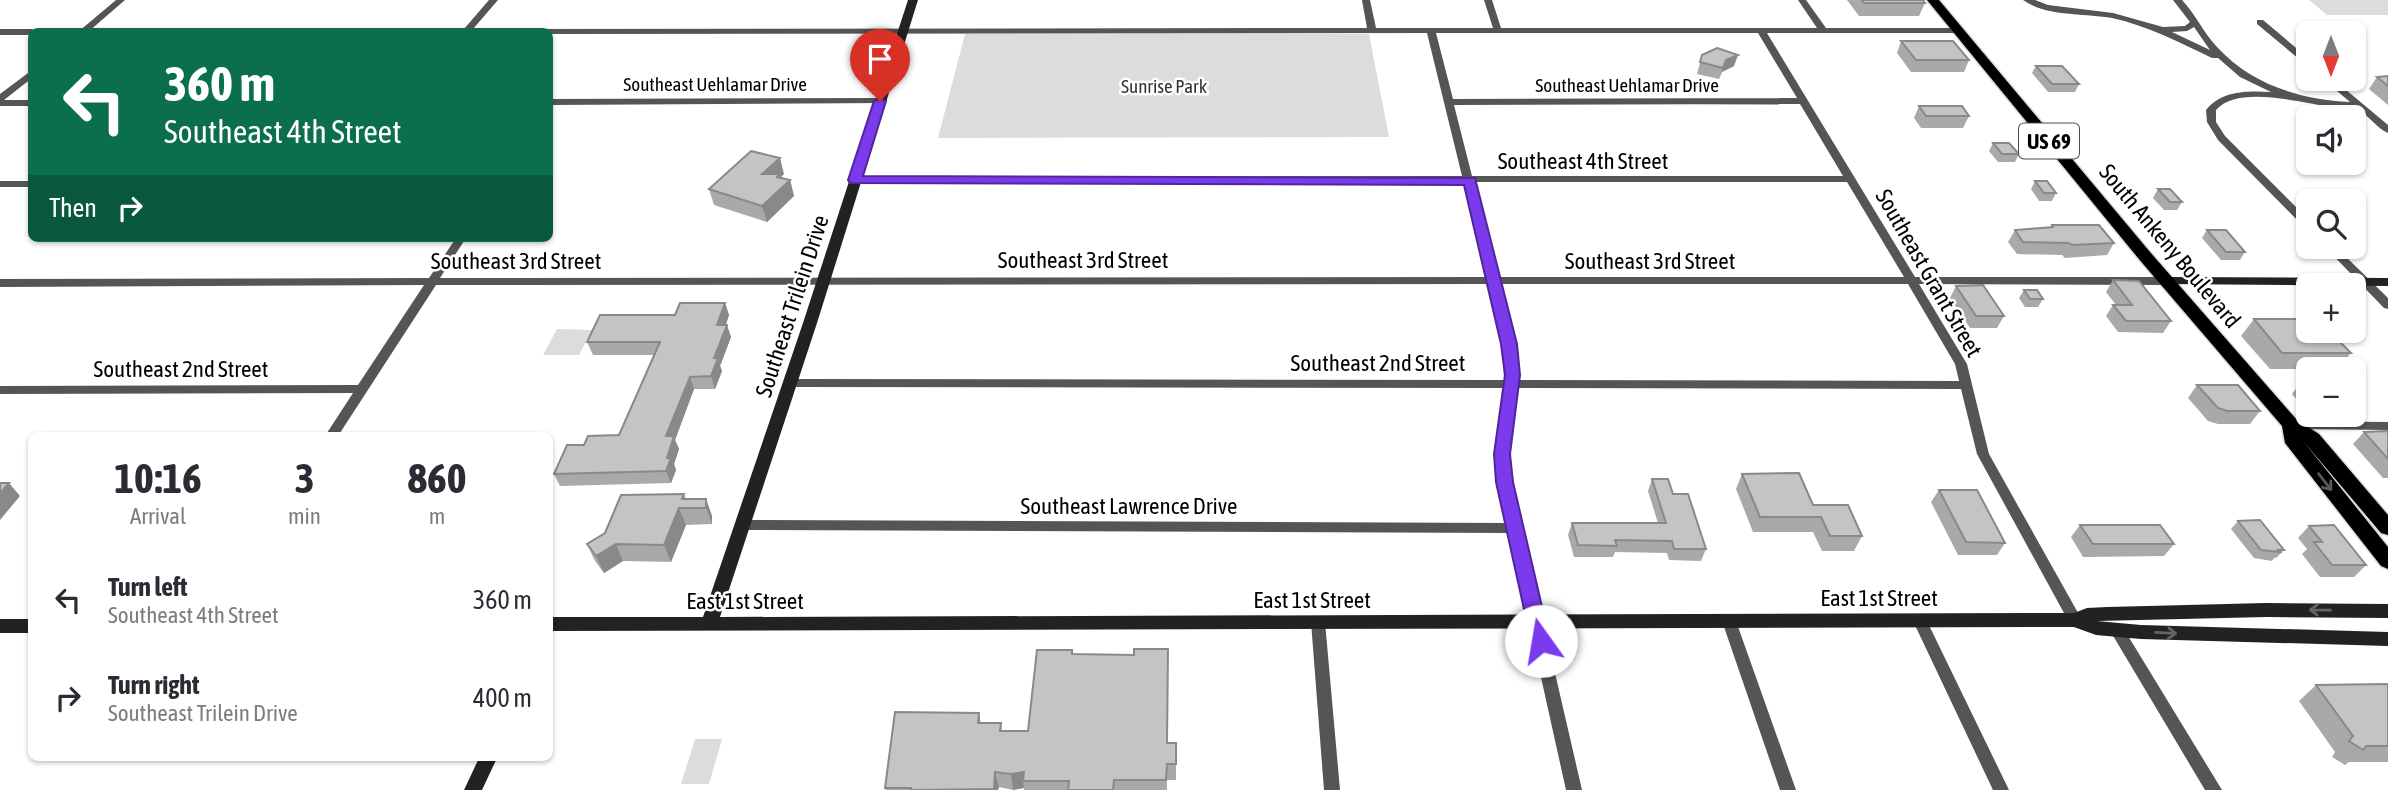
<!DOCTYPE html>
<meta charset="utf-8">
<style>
body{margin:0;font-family:"Asap Condensed",sans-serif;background:#f7f7f7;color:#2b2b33;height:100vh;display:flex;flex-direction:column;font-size:26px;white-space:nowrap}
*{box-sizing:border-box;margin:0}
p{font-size:23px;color:#7c7c81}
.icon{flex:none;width:38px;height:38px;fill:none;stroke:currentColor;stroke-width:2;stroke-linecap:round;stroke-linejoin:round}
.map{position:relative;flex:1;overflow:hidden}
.sheet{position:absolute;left:28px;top:432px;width:525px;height:329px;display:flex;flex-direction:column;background:#fff;border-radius:10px;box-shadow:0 2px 5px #0004}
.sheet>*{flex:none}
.guide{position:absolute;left:28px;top:28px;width:525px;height:214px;border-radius:10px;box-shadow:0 2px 5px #0004;background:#0b6e4f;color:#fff;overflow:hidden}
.needle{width:46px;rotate:180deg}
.fabs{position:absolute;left:2296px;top:21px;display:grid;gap:14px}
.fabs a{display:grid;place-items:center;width:70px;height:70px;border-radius:10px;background:#fff;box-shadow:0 2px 5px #0004;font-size:35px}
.pin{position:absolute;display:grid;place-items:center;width:60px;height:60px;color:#fff;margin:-72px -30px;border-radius:50% 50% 50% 0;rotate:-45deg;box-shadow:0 0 7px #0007}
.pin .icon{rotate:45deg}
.me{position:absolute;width:77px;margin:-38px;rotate:347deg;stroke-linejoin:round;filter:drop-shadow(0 0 5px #0008)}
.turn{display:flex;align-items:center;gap:24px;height:147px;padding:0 21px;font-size:32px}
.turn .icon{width:91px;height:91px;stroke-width:2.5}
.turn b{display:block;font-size:49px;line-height:60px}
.then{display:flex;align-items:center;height:66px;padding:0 21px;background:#0003;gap:14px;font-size:26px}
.eta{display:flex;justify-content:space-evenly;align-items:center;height:119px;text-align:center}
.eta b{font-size:42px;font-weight:700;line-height:49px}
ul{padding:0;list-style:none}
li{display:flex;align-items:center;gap:21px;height:98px;padding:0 21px}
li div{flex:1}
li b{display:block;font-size:26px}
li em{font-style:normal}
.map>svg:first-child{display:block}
.green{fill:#dcdcdc}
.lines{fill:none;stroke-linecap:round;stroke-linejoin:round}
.primary-casing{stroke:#dbdbdb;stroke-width:3}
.street{fill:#555;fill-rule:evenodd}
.secondary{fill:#222;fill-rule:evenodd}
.primary{fill:#000;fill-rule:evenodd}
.wall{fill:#a9a9a9}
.shaded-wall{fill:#898989}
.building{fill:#c4c4c4;stroke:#898989;stroke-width:2}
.oneway{stroke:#595959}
.oneway2{stroke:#646464}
.route{fill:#7c3aed;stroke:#51269a;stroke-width:2}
.labels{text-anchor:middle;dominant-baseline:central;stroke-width:5;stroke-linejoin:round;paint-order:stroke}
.far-street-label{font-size:19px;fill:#000;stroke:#fff}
.far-park-label{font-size:19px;fill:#333;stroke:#fff}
.shield{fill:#fff;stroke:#4c4c4c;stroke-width:2}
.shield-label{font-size:21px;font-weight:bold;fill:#000}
.street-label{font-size:23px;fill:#000;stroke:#fff}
</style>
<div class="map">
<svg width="2388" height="790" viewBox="0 0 2388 790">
<rect width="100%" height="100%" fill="#fff"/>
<path class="green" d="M2309,0H2388V15H2327Z
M965,34H1369L1389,137L938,138Z
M557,329L592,330L579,355H543Z
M695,739H722L709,784H681Z"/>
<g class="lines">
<g class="primary-casing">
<path id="primary" d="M1927,0H1939L2150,252L2297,420L2319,434L2388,515V535L2381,533L2304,442L2388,547V569L2381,566L2285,443L2282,426L2138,258Z"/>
</g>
<path class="street" d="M116,0H125L88,32H78Z
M489,0H498L473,29L1367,28L1362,0H1370L1376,28H1493L1484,0H1492L1501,28H1817L1798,0H1806L1826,28H1961V32L1958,33H1767L1915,277H2166L2172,281L2166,285L1919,284L1967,364L1989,454L2082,620L2080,624L2075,626L2070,624L1977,454L1961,389L1516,388L1510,447L1511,482L1582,790H1566L1509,533L742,530L737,529L735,525L737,521L742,520L1507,523L1497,482V465L1504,388L790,387L784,383L790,379L1504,380L1503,344L1488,284L436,285L338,436H325L353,393L0,394V386L358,385L424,285L0,287V279L429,278L456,238H466L440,278L1487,277L1464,182L855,183L850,180L855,177L1462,176L1427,33L550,34V32H290L294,29H464ZM1436,33H1758L1797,98L1453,99ZM1800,104L1843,176H1472L1454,105ZM1474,182H1847L1904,277H1498ZM1500,284H1908L1955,364L1959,381L1517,380L1515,344Z
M2023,0H2035L2048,5L2113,13L2163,27L2185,26L2190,22L2173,0H2182C2196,15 2203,32 2217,47C2252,85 2299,99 2350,102L2323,79H2333L2388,125V133C2376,128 2369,115 2358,110C2350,105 2335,107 2326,106C2297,102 2237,85 2216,110V122L2225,136L2308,219V228L2304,227L2218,140L2207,122L2206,110C2222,90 2248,91 2271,92L2240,77L2218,58H2212C2179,42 2148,26 2112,18C2084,13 2047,17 2023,0ZM2194,27L2210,50L2172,32L2187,31Z
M2257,20H2263L2308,58V65L2305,64L2257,24Z
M0,29H32L36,32H32V35H0Z
M32,70V78L4,100H32V106H0V94Z
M880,98L885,101L883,103L550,105V99Z
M0,181H32V187H0Z
M2325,247H2336L2388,298V309L2384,308Z
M2291,421L2388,422V430L2291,429L2285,425Z
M1729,615L1734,617L1736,621L1796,790H1780L1722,621L1724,617Z
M1920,615L1925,617L2009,790H1993L1913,621L1915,617Z
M1318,616L1323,618L1325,622L1340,790H1324L1311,622L1313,618Z
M2117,624L2122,626L2222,790H2205L2112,634L2110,630L2112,626Z"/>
<path class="secondary" d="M908,0H918L817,323L720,617L2074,613L2087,608L2107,607L2266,603L2388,604V618L2266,617L2097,621L2141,625L2388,632V646L2141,639L2096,635L2074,627L550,631V617H703L803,323Z
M2166,277L2388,278V286L2161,284L2160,281Z
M0,619H32V633H0Z
M479,758H497L482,790H464Z"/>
<use href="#primary" class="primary"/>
</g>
<path class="wall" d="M1847,0H1923L1925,3L1919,16H1859Z
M1901,41L1969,60L1964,72H1911L1897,53Z
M1702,55L1734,66L1722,72L1719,79L1697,74Z
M2036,66L2079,84L2075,92H2048L2032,73Z
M2388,76V105L2369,89L2377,77Z
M1919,106L1969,116L1963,128H1921L1914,118Z
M1993,143L2019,154L2015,162H1998L1989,151Z
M784,174L780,178L790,180L794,196L767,222L714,205L709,189Z
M2035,181L2056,193L2052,201H2039L2031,189Z
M2158,189L2182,202L2177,210H2164L2153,198Z
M2052,225L2114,243L2107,255L2065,258L2062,255L2017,254L2008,242L2015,230L2051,227Z
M2207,230L2245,252L2240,260H2221L2202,238Z
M2113,280L2171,321L2163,333L2118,332L2106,316L2113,305H2116L2106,292Z
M1956,286L2004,316L1997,328H1970L1950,298Z
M2024,290L2043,299L2038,307H2025L2019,298Z
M725,303L729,315L726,325L731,337L720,366L722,371L715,389H694L675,440L679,449L674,464L676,470L671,483L560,486L554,474L584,445L619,435L654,355H593L587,342L675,315Z
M2254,319L2334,341L2351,353L2337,369H2270L2241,336Z
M2197,385L2260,411L2250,424H2218L2208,421L2188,398Z
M2299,385H2308V408H2304L2292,394Z
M2388,431V478H2383L2353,444L2364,432Z
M1742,474L1813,505L1862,536L1854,551H1822L1813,532H1753L1736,489Z
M1652,479L1673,494L1706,549L1701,561L1669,560L1667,553L1615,552L1613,557H1574L1568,535L1572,523H1658L1648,491Z
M1939,490L2005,543L1997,555H1958L1931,502Z
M684,494L686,499H706L712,516V524L686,525L671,562L623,561L604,573L595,561L587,544Z
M2238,521L2284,550L2276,558H2274L2272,561L2254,558L2231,529Z
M2080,525L2174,544L2164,556L2083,557L2071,537Z
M2309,526L2366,565L2354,577H2320L2302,554L2307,549L2298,538Z
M1073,654L1168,743H1176V780H1167V790H1024V788L1013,790L999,787L998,790H886L885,788L979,713L981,723H1001L1002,731H1028Z
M2388,684V762H2349L2345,765L2332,757L2335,752L2299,701L2316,685Z"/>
<path class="shaded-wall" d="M1738,55L1734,66L1722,72L1719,79L1726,60Z
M780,158L784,174L780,178L790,180L794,196L767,222L762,206V174Z
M725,303L729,315L721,337L717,325Z
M727,325L731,337L720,366L722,371L715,389L711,376L714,358Z
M690,377L694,389L675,440L679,449L674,464L676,470L671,483L666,471V436Z
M9,483L20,496L0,520V493Z
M706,499L712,516V524L706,508Z
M679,508L686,525L671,562L664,545Z
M616,544L623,561L604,573L596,556Z
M995,772L999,787L998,790H994Z
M1024,772L1023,781L1024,788L1013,790L1011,774Z"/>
<path class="building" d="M1862,0H1923L1925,3H1864Z
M1901,41H1953L1969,60H1916Z
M1717,48L1738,55L1726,60L1723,68L1700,62L1702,55Z
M2036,66H2062L2079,84H2052Z
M2388,76V86L2377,77Z
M1919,106H1962L1969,116H1926Z
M1993,143H2009L2019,154H2002Z
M751,151L780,158L762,174H779L777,177L790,180L762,206L709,189Z
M2035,181H2047L2056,193H2044Z
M2158,189H2170L2182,202H2170Z
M2052,225H2099L2114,243L2072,245L2069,243L2023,242L2015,230L2053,227Z
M2207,230H2226L2245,252H2226Z
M2113,280L2139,281L2171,321H2126L2113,305H2132Z
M1983,285L2004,316H1976L1956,286Z
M2024,290H2037L2043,299H2030Z
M680,303H725L717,325H727L714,358H718L711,376L690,377L666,436H674L667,458H671L666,471L554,474L567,445H584L588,436L619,435L660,342H587L600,315H675Z
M2254,319H2308V331H2324L2334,341H2339L2351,353H2282Z
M2197,385H2238L2260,411H2227L2218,408Z
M2299,385H2308V396Z
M2388,431V459L2364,432Z
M1799,473L1813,505H1848L1862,536H1830L1821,517H1760L1742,474Z
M1652,479H1668L1673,494H1688L1706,549H1674L1672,541L1615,540L1617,546L1578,545L1572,523H1666Z
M0,483H9L0,493Z
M1939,490H1977L2005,543L1966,542Z
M684,494L682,499H706V508H679L664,545L616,544L596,556L587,544L605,533L621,495Z
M2260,520L2284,550H2278L2280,552L2261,550L2238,521Z
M2080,525H2160L2174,544H2093Z
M2334,525L2366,565H2332L2314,542H2322L2309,526Z
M1134,649H1168L1167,743H1176V764H1167L1166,780H1114L1113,790H1068L1069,781H1023L1024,772L1011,774L995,772L994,789L911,790V788H885L895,712L979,713L978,723H1001L1000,731H1028L1037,650H1072V654L1134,655Z
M2388,684V746H2366L2363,750L2349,741L2353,736L2316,685Z"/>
<defs><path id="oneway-shaft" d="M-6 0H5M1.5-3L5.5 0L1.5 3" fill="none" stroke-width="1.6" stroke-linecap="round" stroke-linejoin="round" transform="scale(1.75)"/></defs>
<use class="oneway" href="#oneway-shaft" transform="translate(2325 482) rotate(52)"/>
<g class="oneway2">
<use href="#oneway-shaft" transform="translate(2320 610) rotate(-179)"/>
<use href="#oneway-shaft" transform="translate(2166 633) rotate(3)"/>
</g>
<path class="route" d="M880,98L886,101L863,176L1475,178L1517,344L1520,375L1510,454L1513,482L1550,641L1548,647L1541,649L1534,647L1531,641L1496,482L1494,454L1505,375L1501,344L1464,185L850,183L848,180L874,101Z"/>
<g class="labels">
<g class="far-street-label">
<text x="715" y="84">Southeast Uehlamar Drive</text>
<text x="1627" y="85">Southeast Uehlamar Drive</text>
</g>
<g class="far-park-label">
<text x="1164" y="86">Sunrise Park</text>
</g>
<rect class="shield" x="2019" y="123.5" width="60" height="35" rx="5"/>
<g class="shield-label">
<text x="2049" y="141">US 69</text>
</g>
<g class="street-label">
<text x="1583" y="161">Southeast 4th Street</text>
<text transform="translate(2170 246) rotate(50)">South Ankeny Boulevard</text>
<text x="1083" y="260">Southeast 3rd Street</text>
<text x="516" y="261">Southeast 3rd Street</text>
<text x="1650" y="261">Southeast 3rd Street</text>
<text transform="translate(1929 273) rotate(60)">Southeast Grant Street</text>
<text transform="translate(792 306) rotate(-72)">Southeast Trilein Drive</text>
<text x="1378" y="363">Southeast 2nd Street</text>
<text x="181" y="369">Southeast 2nd Street</text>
<text x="1129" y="506">Southeast Lawrence Drive</text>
<text x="1879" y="598">East 1st Street</text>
<text x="1312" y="600">East 1st Street</text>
<text x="745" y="601">East 1st Street</text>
</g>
</g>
</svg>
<div class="fabs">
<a><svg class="needle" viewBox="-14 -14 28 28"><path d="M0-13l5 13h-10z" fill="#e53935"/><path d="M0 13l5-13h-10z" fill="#7c7c81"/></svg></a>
<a><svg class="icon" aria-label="sound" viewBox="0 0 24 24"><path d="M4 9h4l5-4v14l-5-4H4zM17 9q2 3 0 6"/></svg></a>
<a><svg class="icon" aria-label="search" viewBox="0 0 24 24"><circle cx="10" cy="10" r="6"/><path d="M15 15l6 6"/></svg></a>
<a>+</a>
<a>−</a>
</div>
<div class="pin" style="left:880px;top:101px;background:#d93025"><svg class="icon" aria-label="arrive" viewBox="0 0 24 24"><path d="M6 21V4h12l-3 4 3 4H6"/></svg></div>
<svg class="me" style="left:1541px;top:641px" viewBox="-20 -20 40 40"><circle r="19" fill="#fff"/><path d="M0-13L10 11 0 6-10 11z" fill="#7c3aed"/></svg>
<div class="guide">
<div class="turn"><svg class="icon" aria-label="left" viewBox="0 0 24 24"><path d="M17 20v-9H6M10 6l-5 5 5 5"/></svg><div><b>360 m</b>Southeast 4th Street</div></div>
<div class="then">Then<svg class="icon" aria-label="right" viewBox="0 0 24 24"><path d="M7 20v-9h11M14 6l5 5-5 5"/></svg></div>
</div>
<section class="sheet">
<div class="eta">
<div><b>10:16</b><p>Arrival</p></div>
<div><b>3</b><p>min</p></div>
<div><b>860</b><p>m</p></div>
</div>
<ul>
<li><svg class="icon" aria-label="left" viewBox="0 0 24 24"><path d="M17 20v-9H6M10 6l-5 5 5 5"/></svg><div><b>Turn left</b><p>Southeast 4th Street</p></div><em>360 m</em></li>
<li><svg class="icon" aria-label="right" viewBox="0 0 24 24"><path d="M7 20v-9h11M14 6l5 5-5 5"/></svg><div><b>Turn right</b><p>Southeast Trilein Drive</p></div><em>400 m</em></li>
</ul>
</section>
</div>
